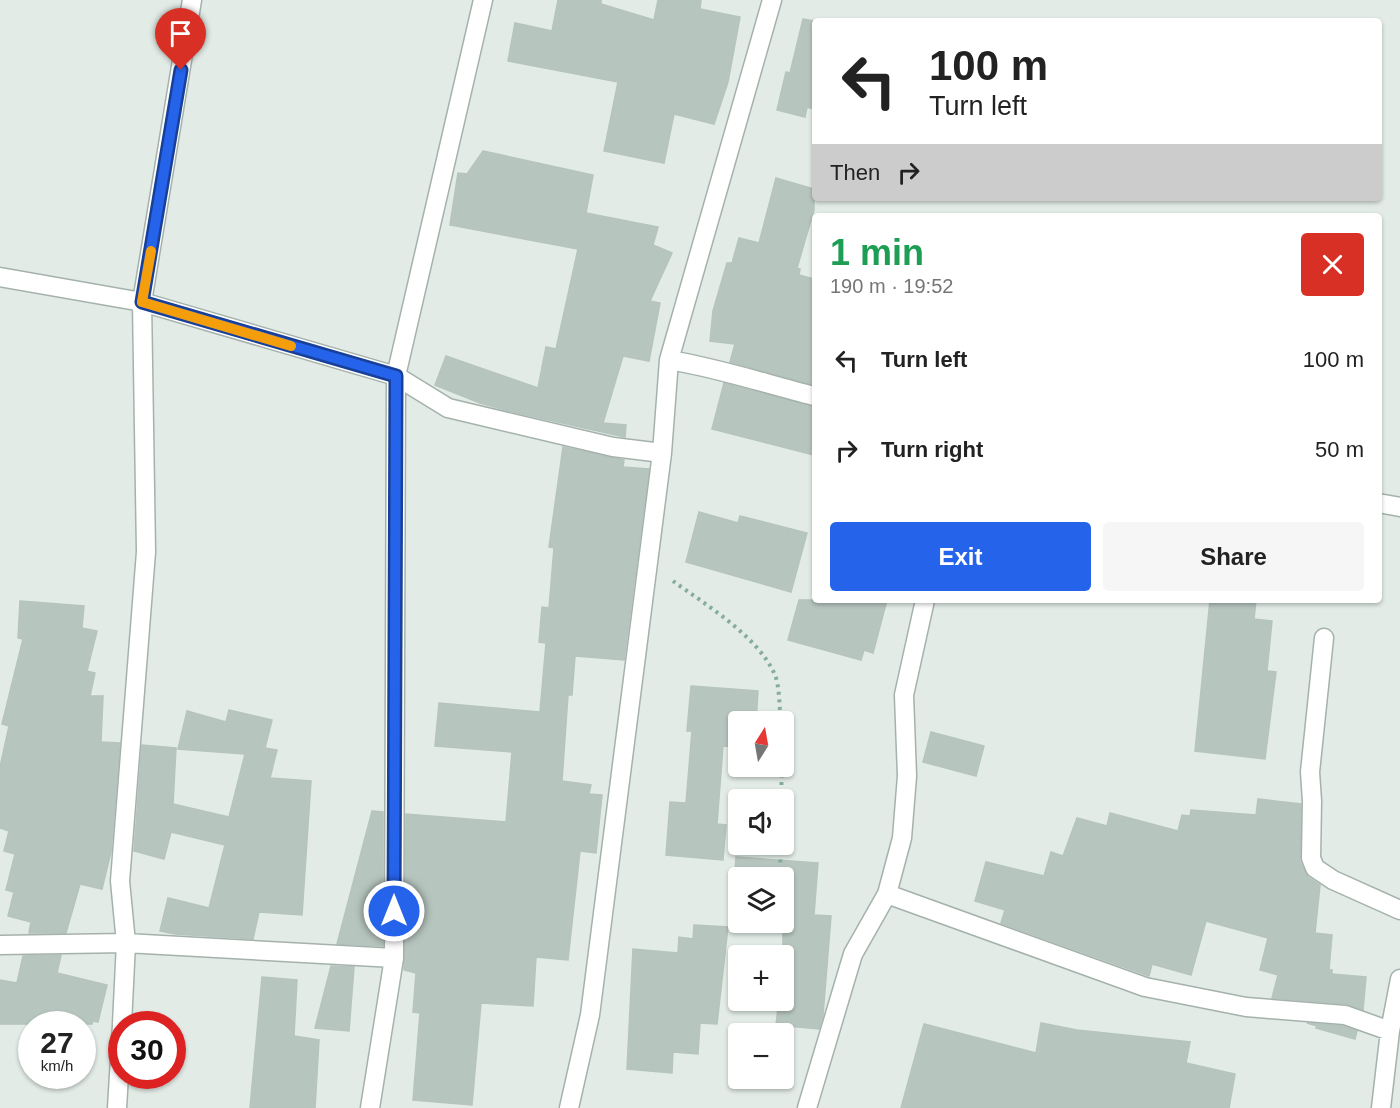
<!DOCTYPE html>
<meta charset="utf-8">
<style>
body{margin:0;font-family:Arial,sans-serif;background:#f6f6f6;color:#222;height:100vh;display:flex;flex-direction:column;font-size:22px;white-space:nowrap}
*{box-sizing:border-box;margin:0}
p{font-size:20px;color:#767676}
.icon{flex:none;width:33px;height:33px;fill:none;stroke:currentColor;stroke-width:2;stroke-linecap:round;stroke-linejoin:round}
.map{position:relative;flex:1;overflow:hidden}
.side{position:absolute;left:812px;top:213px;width:570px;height:390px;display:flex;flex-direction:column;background:#fff;border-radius:6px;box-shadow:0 2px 4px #0004}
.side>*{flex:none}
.guide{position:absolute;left:812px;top:18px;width:570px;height:183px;border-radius:6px;box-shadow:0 2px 4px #0004;background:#fff;color:#222;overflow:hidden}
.needle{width:39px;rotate:11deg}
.buttons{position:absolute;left:728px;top:711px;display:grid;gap:12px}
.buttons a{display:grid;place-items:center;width:66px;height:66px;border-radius:6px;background:#fff;box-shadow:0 2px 4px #0004;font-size:30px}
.speed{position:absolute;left:18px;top:1011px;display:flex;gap:12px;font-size:30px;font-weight:700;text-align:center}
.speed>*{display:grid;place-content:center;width:78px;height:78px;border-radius:50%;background:#fff;box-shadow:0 2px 4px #0004;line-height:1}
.speed small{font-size:15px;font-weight:400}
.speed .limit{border:9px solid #d22;background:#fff;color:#111}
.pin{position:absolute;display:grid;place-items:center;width:51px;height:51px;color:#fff;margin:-62px -26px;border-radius:50% 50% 50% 0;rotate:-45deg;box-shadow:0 0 6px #0007}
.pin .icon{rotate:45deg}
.me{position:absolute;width:66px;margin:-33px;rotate:0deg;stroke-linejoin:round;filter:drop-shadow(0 0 4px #0008)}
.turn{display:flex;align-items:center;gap:21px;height:126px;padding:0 18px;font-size:27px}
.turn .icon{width:78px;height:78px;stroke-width:2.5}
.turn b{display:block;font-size:42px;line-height:51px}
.then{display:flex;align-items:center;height:57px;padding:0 18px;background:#0003;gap:12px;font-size:22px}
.round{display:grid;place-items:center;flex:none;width:63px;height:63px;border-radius:6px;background:#f6f6f6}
.overview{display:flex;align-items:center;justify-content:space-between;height:102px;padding:0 18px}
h1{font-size:36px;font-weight:700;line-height:45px;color:#1e9e55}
.cta{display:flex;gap:12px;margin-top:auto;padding:12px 18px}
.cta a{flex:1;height:69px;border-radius:6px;background:#2563eb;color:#fff;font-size:24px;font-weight:700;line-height:69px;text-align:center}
.cta a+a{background:#f6f6f6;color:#222}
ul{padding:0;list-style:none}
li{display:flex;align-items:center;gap:18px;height:90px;padding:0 18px}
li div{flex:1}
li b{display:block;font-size:22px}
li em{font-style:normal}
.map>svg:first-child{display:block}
.building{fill:#b7c5bf;stroke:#b5c4bc;stroke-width:1.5;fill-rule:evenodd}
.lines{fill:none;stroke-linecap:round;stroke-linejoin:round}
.street-casing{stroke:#a5b2ac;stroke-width:21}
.path{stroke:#85ac9c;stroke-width:4;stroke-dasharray:3 4.5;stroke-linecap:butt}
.street{stroke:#fff;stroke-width:18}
.route-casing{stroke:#184099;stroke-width:15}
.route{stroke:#2563eb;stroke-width:10}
.slow{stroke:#f59e0b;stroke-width:10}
</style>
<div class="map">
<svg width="1400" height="1108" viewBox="0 0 1400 1108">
<rect width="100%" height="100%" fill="#e2ebe6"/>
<path class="building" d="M558,0H601V4L654,20L658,0H701L700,9L740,17L728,82L714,124L674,114L664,163L604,151L618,82L508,61L515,23L552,31Z
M803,19L814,21V109L807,107L805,117L777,110L786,72L790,73Z
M483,151L593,175L586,213L658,227L653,245L672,253L650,301L660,303L649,361L623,356L603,423L626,425L625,437L513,412L480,403L435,385L446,356L538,388L546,347L556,349L578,249L450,225L458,173L467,174Z
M776,178L814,189V210L797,268L800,269L799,275L814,279V385L730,362L735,344L710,341L713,311L727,263H732L739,238L759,243Z
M724,383L814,407V455L712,429Z
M563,447L624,460L623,467L649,469L624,660L575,656L572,695H568L562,781L591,785L589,794L602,795L596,853L580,851L568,960L536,957L533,1006L481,1003L472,1105L413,1100L420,1013L413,1012L416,973L404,970L406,814L506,822L512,752L435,746L439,703L540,712L546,643L539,642L542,607L549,608L554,548L549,547Z
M699,512L738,523L740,516L807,533L791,592L686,562Z
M799,600H887L873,653L864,650L861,660L788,640Z
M1210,600H1256L1254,619L1272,621L1267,671L1276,672L1265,759L1195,751Z
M20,601L84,606L82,628L97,631L87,671L95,673L90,696H103L101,742L120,743L111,852L102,889L80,884L66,933H29L31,922L8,916L14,892L6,890L15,854L4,851L9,831L0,828V767L9,726L2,724L23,639L18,638Z
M691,686L758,691L756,722H738V747L723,746L717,824L726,825L723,860L666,855L670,802L686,803L692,731H687Z
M229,710L272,720L265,748L277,750L270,778L311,781L302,915L259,912L253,939L175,934L160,931L168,898L209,908L225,845L171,832L164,859L134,851L142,745L176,748L173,804L229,817L245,754L178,749L187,711L226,722Z
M931,732L984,746L976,776L923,762Z
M1258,799L1301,804L1300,862L1308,877L1320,885L1315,933L1332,935L1329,970H1332V974L1366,977L1363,1010L1346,1004L1272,998L1278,975L1260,970L1268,938L1206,921L1191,975L1152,964L1149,976L1001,923L1005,910L975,901L986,862L1044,876L1051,852L1063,856L1077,818L1107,826L1110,813L1178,831L1182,815L1190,816L1191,810L1256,815Z
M372,811L383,812V946L337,944Z
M736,857L818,863L814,915L831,916L823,1015L819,1029L776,1025L779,1000H783V930L731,924ZM738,878H783V922H738Z
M694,925L728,927L717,1024L700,1023L698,1054L673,1052L672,1073L627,1069L633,949L678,953L679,937L693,939Z
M61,955L57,973L107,985L98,1022L93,1021L92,1024H0V980L17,983L23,956Z
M331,966L354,967L349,1031L315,1028Z
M262,977L297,980L294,1036L319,1040L315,1108H250Z
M1041,1023L1077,1030L1190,1042L1186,1063L1235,1074L1229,1108H901L924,1024L1036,1053Z
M1307,1023L1343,1026L1357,1031L1355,1039L1316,1028L1317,1026Z"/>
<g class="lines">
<g class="street-casing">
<path id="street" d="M0,277L142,302L396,376L483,0
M669,360C719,368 766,384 814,396
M396,376L448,408L613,447L662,453
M1378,503L1400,507
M1324,638L1310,772L1312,801L1311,858L1315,868L1333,880L1400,910
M887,894L1145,987L1246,1007L1345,1015L1390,1031
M0,945L126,943L394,958
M122,1024L126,943L120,881L146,552L142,302L192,0
M117,1108L122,1025
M370,1108L394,958L396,376
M569,1108L590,1015L662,453L669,360L772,0
M807,1108L853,954L887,894L902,838L907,776L904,695L925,600
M1381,1108L1390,1031L1400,979"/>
</g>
<path class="path" d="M673,581C706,605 758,636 775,675C780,688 779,707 781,722
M781,800L782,766
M780,870L781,844"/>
<use href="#street" class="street"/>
</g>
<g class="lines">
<g class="route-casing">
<path id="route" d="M181,70L142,302L396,376L394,911"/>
</g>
<use href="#route" class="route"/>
<path class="slow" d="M151,251L142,302L291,346"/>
</g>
</svg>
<div class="buttons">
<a><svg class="needle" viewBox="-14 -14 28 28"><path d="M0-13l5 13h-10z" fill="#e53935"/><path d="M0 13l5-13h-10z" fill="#767676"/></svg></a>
<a><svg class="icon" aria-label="sound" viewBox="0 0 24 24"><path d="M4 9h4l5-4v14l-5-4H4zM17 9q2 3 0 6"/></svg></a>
<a><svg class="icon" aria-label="layers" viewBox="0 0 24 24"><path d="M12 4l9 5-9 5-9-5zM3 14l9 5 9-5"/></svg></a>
<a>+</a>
<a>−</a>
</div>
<div class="speed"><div>27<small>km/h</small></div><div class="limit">30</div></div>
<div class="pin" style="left:181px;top:70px;background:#d93025"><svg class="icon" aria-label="arrive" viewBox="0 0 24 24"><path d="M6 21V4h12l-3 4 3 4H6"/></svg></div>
<svg class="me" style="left:394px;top:911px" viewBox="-20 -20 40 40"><circle r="17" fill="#2563eb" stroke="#fff" stroke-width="3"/><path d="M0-11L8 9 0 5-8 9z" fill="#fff"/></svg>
<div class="guide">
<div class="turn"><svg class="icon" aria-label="left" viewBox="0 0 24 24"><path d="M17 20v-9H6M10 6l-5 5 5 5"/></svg><div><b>100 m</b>Turn left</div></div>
<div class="then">Then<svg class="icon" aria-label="right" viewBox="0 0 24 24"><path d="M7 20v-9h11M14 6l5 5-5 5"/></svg></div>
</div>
<section class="side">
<div class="overview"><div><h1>1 min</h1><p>190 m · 19:52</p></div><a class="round" style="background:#d93025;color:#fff"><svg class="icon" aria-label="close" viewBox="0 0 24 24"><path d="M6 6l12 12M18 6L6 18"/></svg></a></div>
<ul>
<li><svg class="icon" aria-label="left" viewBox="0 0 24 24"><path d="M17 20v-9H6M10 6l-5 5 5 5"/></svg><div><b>Turn left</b></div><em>100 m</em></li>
<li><svg class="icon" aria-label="right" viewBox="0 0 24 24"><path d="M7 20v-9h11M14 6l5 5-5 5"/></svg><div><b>Turn right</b></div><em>50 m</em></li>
</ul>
<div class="cta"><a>Exit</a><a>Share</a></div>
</section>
</div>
